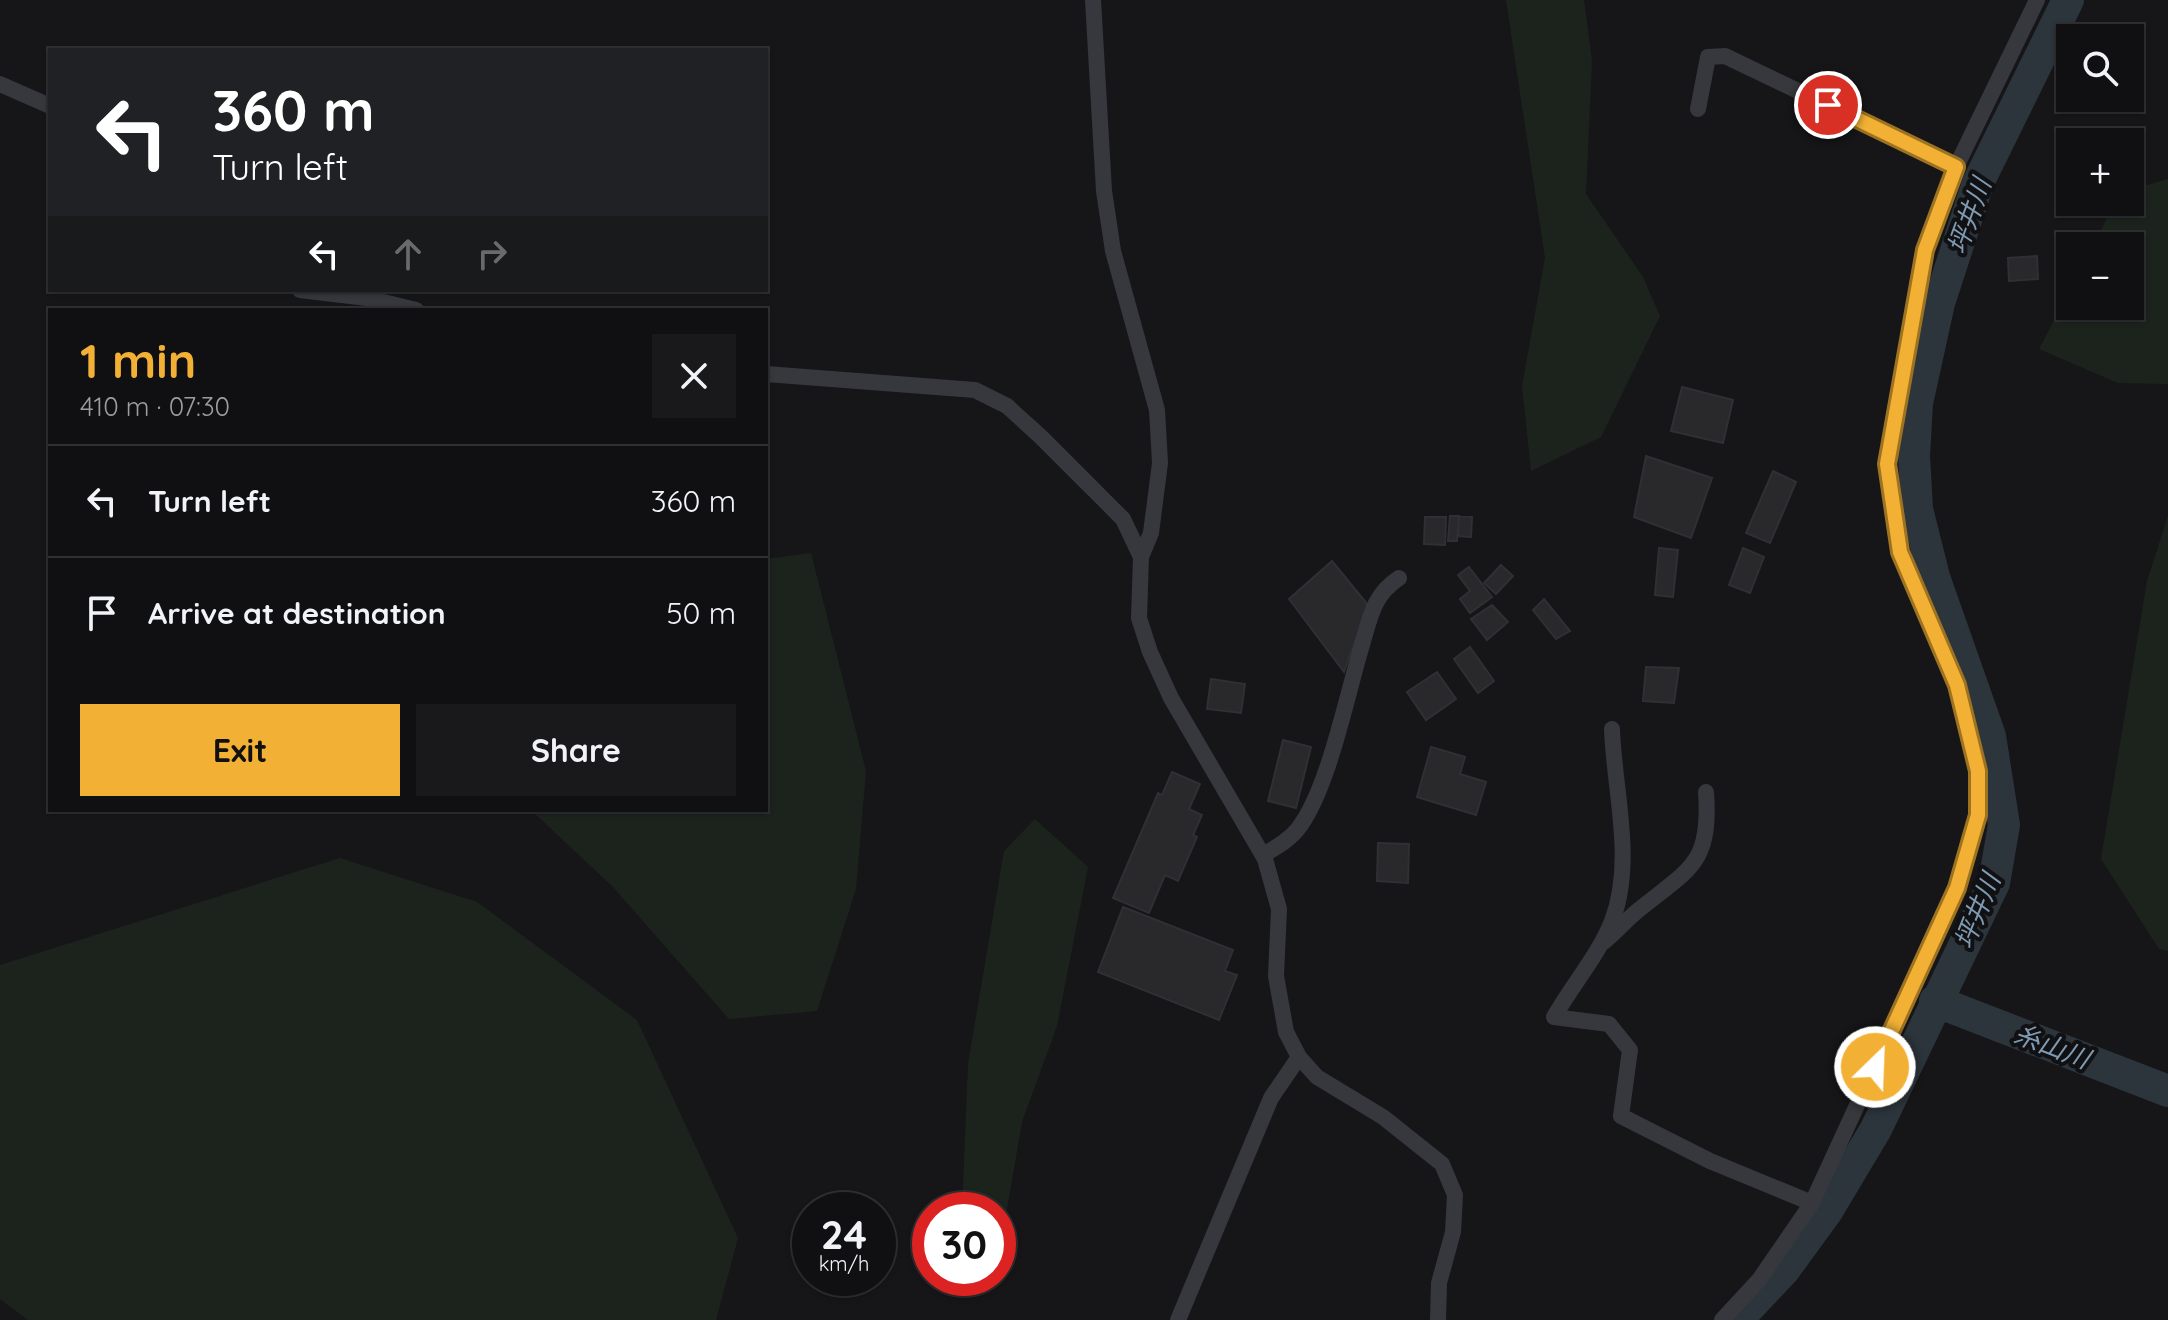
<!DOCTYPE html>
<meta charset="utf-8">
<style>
body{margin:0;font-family:Quicksand,"Noto Sans JP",sans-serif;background:#19191b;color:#f1f3f6;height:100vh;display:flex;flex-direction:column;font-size:30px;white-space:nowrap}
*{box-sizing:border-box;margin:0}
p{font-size:26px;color:#9c9d9f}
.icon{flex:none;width:44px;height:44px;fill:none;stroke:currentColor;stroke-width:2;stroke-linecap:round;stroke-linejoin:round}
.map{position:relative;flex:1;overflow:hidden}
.drawer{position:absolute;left:48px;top:308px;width:720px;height:504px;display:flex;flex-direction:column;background:#101012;border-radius:0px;box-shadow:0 2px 6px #0004,0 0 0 2px #303032}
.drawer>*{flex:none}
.guide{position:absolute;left:48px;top:48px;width:720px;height:244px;border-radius:0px;box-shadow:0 2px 6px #0004,0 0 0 2px #303032;background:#202124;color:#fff;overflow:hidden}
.tools{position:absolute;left:2056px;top:24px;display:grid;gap:16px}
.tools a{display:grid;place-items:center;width:88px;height:88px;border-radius:0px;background:#101012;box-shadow:0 2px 6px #0004,0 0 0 2px #303032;font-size:40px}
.speed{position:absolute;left:792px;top:1192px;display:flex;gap:16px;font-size:40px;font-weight:700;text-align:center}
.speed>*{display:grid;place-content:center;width:104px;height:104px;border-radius:50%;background:#101012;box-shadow:0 2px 6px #0004,0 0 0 2px #303032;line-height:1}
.speed small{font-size:20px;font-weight:400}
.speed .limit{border:12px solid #d22;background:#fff;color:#111}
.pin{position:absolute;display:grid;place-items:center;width:68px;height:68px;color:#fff;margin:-34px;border:4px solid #fff;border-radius:50%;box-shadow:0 2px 8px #0007}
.me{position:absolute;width:88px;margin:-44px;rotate:24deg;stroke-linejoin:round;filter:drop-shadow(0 0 6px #0008)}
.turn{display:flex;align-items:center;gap:28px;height:168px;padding:0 32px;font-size:36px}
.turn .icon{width:104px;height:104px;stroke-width:2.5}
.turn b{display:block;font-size:56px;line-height:68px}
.lanes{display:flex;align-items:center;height:76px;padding:0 32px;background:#0003;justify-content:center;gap:40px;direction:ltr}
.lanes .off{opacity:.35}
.round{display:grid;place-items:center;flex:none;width:84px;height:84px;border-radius:0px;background:#19191b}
.head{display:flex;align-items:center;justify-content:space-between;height:136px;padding:0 32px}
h1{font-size:48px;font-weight:700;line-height:60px;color:#f2b134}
.button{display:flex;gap:16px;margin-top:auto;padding:16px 32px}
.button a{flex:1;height:92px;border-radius:0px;background:#f2b134;color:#111;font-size:32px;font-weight:700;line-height:92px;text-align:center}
.button a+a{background:#19191b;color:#f1f3f6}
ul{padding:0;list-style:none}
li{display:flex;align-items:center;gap:24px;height:112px;padding:0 32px;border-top:2px solid #303032}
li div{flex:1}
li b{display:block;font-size:30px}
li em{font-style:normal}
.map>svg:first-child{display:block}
.green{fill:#1c231d}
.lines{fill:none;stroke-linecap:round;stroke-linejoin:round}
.river{stroke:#2c353c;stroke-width:32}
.building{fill:#29292c;stroke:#303034;stroke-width:2}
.street{stroke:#37383d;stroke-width:16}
.route-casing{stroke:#9d7322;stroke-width:20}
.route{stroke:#f2b134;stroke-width:14}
.labels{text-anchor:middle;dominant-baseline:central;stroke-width:8;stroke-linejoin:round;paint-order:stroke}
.water-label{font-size:26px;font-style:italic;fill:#7f9bb3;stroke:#111113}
</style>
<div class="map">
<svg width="2168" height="1320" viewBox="0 0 2168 1320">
<rect width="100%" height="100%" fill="#161618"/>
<path class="green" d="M1506,0H1584L1592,61L1586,194L1643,277L1660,316L1601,437L1531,471L1522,386L1545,258Z
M2168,179V384L2118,383L2039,349L2070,290V306H2130V246H2093L2115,202H2130V190Z
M2168,516V951L2159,949L2101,859L2147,581Z
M811,553L866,771L856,889L817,1011L729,1019L613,887L531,810H766V559Z
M1035,819L1088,867L1057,1026L1022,1122L998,1262V1210H962L968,1064L1004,851Z
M340,858L477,902L637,1020L738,1238L716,1320H28L0,1299V965Z"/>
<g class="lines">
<path class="river" d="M1935,1001L2168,1091
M1737,1320L1784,1270L1827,1211L1876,1129L1994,883L2004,825L1990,736L1934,577L1917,509L1914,456L1917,403L1939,303L1978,183L2068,0"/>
</g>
<path class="building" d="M2037,256L2038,279L2009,281L2008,258Z
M1682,387L1733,400L1723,443L1671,431Z
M1646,456L1712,478L1691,538L1634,517Z
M1773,471L1796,482L1770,543L1746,533Z
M1450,516H1459L1457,541H1448Z
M1459,516L1472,517L1471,537L1458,536Z
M1425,517H1446L1445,545L1424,544Z
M1659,548L1678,550L1673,597L1655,595Z
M1743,548L1764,557L1750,593L1729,585Z
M1332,561L1368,605L1344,672L1289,599Z
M1501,565L1513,576L1496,594L1484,583Z
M1469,567L1492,597L1470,613L1460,599L1470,591L1458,575Z
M1544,599L1570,631L1556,639L1533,610Z
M1492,605L1508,622L1487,640L1471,619Z
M1470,647L1494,681L1478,693L1454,659Z
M1646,667L1679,668L1674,703L1643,701Z
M1437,672L1456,699L1426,720L1407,692Z
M1211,679L1245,684L1241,713L1207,709Z
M1283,740L1311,747L1296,808L1268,801Z
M1431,747L1465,757L1460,774L1486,782L1476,815L1417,797Z
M1172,772L1200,784L1189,809L1202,815L1193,835L1197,837L1178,881L1165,875L1149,913L1113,898L1158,793L1162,795Z
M1378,843L1409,844L1408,883L1377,881Z
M1123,907L1233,950L1225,971L1237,975L1219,1020L1098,972Z"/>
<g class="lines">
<path class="street" d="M1093,0L1104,191L1113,251L1157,410L1160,463L1151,533L1141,557L1139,618L1150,652L1171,698L1265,859L1279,909L1276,976L1286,1032L1299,1057L1317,1077L1383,1117L1442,1164L1455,1195L1453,1232L1439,1283L1438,1320
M0,84L50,106
M1698,109L1708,57L1725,56L1956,167
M300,290L367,298L416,310
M766,374L975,390L1007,406L1041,437L1123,519L1141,557
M1612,729C1614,791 1635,861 1612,921C1598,956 1572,985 1554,1017L1609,1024L1630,1050L1621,1116L1710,1161L1812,1203
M1263,855C1275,848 1288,841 1297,830C1328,792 1347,694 1362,645C1370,618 1373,595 1399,578
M1604,942C1617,931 1628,918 1641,908C1691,868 1711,863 1706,792
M1178,1320L1271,1098L1299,1057
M1722,1320L1759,1280L1812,1203L1957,888L1978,815V771L1957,685L1900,552L1887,464L1925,250L1956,167L2037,0"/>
</g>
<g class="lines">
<g class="route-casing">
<path id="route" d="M1828,105L1956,167L1925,250L1887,464L1900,552L1957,685L1978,771V815L1957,888L1875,1067"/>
</g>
<use href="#route" class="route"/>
</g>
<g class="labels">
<g class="water-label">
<text transform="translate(1969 216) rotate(-70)">坪井川</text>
<text transform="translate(1977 911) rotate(-68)">坪井川</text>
<text transform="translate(2052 1046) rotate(21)">糸山川</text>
</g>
</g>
</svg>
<div class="tools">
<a><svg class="icon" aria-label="search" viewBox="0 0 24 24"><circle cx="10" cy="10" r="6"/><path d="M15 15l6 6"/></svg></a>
<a>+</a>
<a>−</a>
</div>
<div class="speed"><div>24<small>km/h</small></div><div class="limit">30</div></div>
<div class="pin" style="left:1828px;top:105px;background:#d93025"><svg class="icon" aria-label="arrive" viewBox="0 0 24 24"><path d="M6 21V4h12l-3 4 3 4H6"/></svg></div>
<svg class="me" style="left:1875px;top:1067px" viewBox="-20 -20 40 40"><circle r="17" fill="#f2b134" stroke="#fff" stroke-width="3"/><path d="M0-11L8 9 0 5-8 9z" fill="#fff"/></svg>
<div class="guide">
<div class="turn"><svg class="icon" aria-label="left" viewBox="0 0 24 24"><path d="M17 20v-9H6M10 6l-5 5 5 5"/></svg><div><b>360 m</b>Turn left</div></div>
<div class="lanes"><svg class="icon" aria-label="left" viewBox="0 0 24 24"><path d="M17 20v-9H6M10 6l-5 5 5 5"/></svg><svg class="icon off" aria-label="ahead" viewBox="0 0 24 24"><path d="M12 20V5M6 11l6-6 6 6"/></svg><svg class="icon off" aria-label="right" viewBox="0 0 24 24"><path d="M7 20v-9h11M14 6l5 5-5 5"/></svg></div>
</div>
<section class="drawer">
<div class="head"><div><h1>1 min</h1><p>410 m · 07:30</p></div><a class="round"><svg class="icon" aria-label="close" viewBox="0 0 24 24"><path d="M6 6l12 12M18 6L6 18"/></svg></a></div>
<ul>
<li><svg class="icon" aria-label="left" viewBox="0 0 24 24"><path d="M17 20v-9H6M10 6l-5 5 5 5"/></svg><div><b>Turn left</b></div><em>360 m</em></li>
<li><svg class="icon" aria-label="arrive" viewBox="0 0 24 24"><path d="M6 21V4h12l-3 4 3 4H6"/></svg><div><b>Arrive at destination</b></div><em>50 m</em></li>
</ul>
<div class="button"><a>Exit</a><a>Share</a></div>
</section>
</div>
